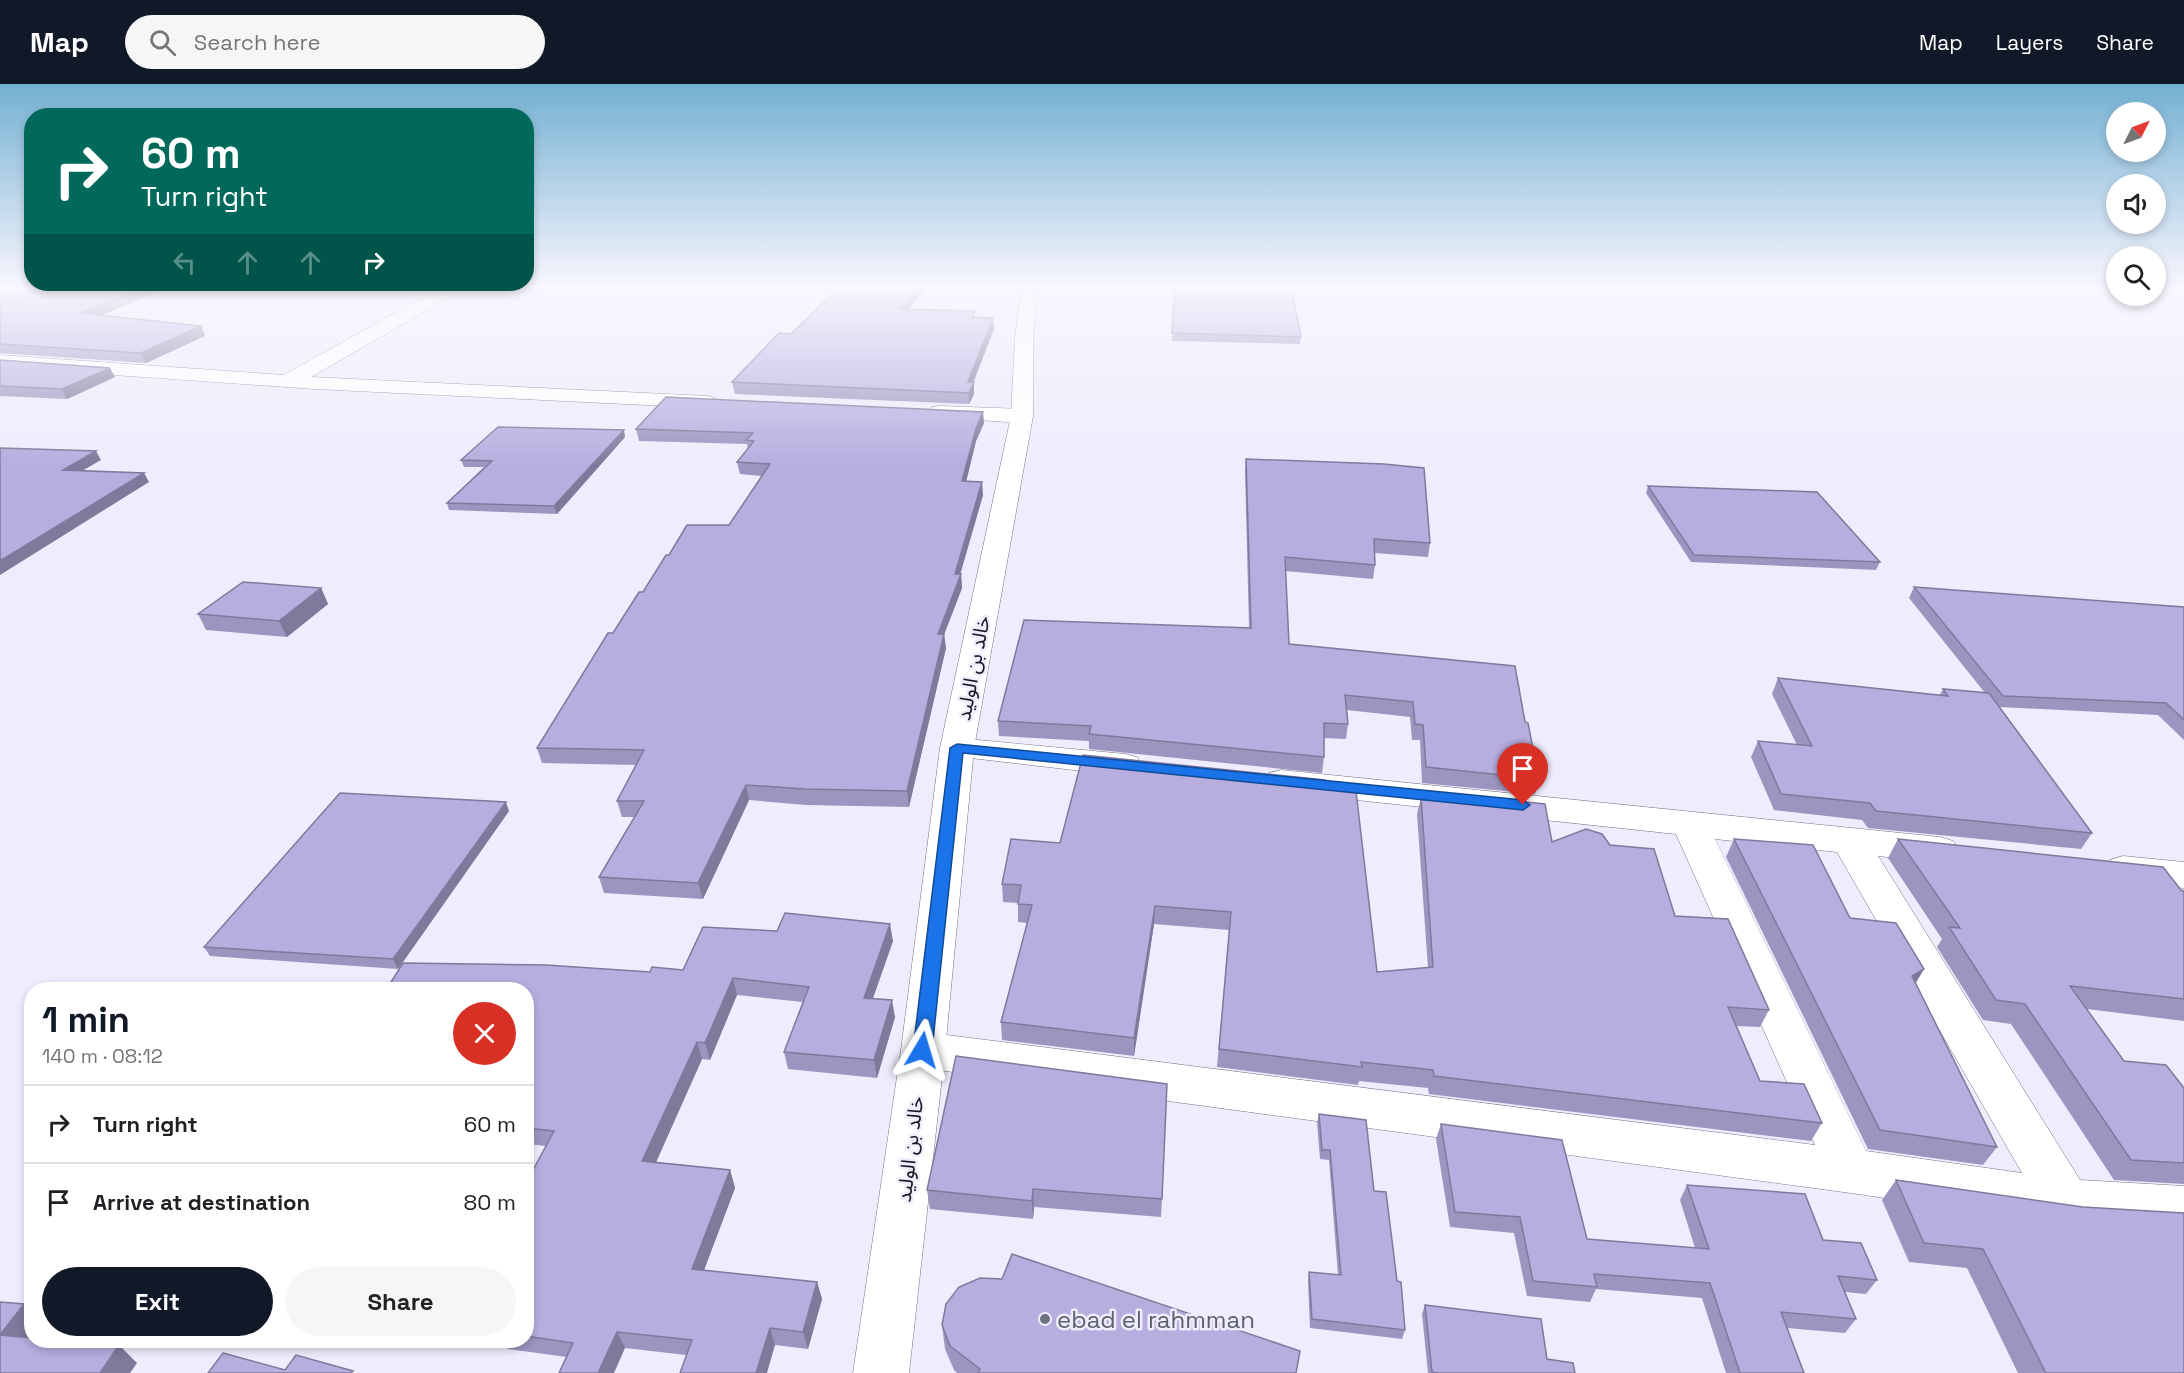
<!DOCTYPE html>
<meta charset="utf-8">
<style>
body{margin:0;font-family:"Space Grotesk","Noto Sans Arabic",sans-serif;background:#f6f6f6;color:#202124;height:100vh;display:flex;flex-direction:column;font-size:22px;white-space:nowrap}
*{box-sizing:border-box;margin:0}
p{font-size:20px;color:#757577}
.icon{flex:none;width:33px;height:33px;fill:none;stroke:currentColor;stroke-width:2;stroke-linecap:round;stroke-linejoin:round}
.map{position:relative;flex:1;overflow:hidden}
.sheet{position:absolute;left:24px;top:898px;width:510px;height:366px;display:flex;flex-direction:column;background:#fff;border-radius:24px;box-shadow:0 3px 9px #0003}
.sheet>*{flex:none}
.banner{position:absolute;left:24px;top:24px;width:510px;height:183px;border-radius:24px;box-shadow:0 3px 9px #0003;background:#00695c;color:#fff;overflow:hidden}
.needle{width:39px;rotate:48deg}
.buttons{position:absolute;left:2106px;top:18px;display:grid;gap:12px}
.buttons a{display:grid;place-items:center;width:60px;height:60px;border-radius:50%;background:#fff;box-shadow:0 3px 9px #0003;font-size:30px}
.pin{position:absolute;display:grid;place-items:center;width:51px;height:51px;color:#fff;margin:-62px -26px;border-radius:50% 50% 50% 0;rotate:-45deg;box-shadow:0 0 6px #0007}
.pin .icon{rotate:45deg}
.me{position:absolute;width:66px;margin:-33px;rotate:7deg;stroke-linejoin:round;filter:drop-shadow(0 0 4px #0008)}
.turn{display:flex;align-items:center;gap:21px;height:126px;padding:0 18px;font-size:27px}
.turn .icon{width:78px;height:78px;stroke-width:2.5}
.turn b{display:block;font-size:42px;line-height:51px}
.lanes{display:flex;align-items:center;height:57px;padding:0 18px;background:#0003;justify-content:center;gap:30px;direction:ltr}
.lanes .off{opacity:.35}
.round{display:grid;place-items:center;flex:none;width:63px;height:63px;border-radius:32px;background:#f6f6f6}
.overview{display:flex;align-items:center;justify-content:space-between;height:102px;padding:0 18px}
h1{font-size:36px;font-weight:600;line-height:45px;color:#111827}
.action{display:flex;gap:12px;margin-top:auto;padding:12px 18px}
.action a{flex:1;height:69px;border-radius:36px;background:#111827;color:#fff;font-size:24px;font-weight:600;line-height:69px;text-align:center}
.action a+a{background:#f6f6f6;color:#202124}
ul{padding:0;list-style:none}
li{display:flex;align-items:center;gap:18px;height:78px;padding:0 18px;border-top:2px solid #e0e0e0}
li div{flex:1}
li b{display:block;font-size:22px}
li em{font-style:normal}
header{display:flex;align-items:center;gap:36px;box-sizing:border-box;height:84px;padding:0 30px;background:#111827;color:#fff}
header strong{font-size:28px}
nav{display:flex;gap:33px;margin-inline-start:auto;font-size:21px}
.search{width:420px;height:54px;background:#f6f6f6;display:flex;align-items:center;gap:15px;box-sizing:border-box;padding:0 21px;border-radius:33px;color:#757577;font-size:22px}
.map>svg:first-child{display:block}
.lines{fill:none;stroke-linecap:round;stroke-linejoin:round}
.minor-casing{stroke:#757285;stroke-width:1}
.secondary-casing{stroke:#757285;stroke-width:1}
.minor{fill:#fff;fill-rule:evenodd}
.secondary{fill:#fff;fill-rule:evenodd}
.wall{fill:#9d95c0}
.shaded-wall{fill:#80799c}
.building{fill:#b7addf;stroke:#80799c;stroke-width:1.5}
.route{fill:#1a73e8;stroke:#114b97;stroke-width:1.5}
.worship-dot{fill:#6b7280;stroke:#efecfd;stroke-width:2}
.labels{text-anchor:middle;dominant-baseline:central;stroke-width:5;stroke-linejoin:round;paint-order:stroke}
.street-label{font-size:20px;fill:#18161e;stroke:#efecfd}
.near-worship-label{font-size:24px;fill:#5b616d;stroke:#efecfd;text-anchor:start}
</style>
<header>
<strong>Map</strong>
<div class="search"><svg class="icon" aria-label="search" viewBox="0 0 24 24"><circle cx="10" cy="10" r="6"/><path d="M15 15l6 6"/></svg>Search here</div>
<nav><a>Map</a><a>Layers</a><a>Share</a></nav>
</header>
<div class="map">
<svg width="2184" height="1289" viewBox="0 0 2184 1289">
<rect width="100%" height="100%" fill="#efecfd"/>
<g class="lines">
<g class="minor-casing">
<path id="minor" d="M445,201H466L464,205L311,293L708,312L715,314L719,318L715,322L708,324L315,305L0,283V271L284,291Z
M940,322L1022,325L1030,327L1033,332L1030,337L1022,339L932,333L929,328L932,323Z
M957,654L1125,670L1137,673L1142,681L1137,689L1125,692L945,671L940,664L945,657Z
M1281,686L1940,753L1953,757L1959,766L1953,775L1940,779L1878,772L2080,1096L2184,1102V1148L2066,1141L1851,1109L923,984L907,979L901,966L907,953L923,948L1815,1061L1676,750L1281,708L1269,705L1264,697L1269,689ZM1715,755L1837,768L2022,1089L1866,1067Z
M2123,772L2184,778V804L2123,798L2110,794L2104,785L2110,776Z"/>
</g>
<g class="secondary-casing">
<path id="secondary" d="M1022,201H1038L1033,255V332L974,664L945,966L909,1289H853L901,966L940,664L1011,332L1015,255Z"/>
</g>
<use href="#minor" class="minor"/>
<use href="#secondary" class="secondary"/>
</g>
<path class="wall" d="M0,201H174L100,232L201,242L205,252L146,279L0,269Z
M841,201H926V204L909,225L975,233L993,234L994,245L973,298L974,310L969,320L735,310L732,298L791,250Z
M1175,201L1301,253L1300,260L1172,257Z
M0,276L115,293L67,315L0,312Z
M984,339L976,357L966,398L983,411L960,490H961L962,504L944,550L946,564L909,723L806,721L749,716L703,815L604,809L599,793L635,733H622L617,717L636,681L542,679L537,664L613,549L669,471L729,441L762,392L740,390L737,378L748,365L747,360L639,357L636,345Z
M625,353L557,430L449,426L447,419L484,383H464L461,376Z
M1246,375L1430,459L1428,473L1375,469V481L1373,495L1285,487L1289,560L1525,638L1539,695L1535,710L1422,699L1420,656H1412L1410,633L1347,626L1348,640L1346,655L1324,654V673L1322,689L1089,665V657L999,652L998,637L1249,544L1245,387Z
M1648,402L1880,478L1876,486L1691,478L1646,409Z
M1914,503L2184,523V656L2158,631L2000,623L2092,749L2081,765L1868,744L1862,736L1774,726L1751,673L1758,657L1797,661L1772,610L1778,594L1940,611L1943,605L1985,609L1909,514Z
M321,504L328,520L287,553L206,546L198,530Z
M1325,703L1377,888L1428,884L1417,730L1421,713L1426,714L1428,707L1552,758L1610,761L1675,832L1769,926L1760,943L1736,942L1760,997L1822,1039L1811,1057L1429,1010L1428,1004L1359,997L1358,1001L1217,983L1229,846L1154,840L1134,972L1002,956L1001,938L1027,839L1018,838V819L1003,818L1002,800L1060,759Z
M509,727L398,885L210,872L204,863Z
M1734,755L1850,834L1924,885L1916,899L1997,1063L1983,1081L1868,1065L1726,773Z
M1898,755L2184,807V937L2087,925L2124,977L2184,1004V1100L2114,1096L2011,940L1983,936L1937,863L1942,855L1888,774Z
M893,857L873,914L895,933L877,994L788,985L784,968L803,918L737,911L710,976L702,975L656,1078L730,1086L735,1104L704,1186L817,1198L822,1215L808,1265L775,1261L686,1271L625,1264L567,1273L508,1265L503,1257H526V1099L546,1062L526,1060V906L650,888L683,886Z
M956,972L1162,1115L1161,1133L1034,1123L1033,1135L930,1125L927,1106Z
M1319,1030L1374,1107L1397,1197L1405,1246L1402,1255L1310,1244L1308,1197L1309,1188L1338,1191L1329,1076L1320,1075L1317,1039Z
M1441,1040L1587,1155L1695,1164L1680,1116L1687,1101L1823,1156L1877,1196L1866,1210L1845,1208L1856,1235L1845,1249L1787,1244L1804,1289H1726L1702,1214L1596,1205L1590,1218L1527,1212L1514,1149L1450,1143L1436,1055Z
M1896,1096L2083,1123L2184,1289H2018L1967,1184L1909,1178L1882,1116Z
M1425,1221L1547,1275L1575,1289H1428L1422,1230Z
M942,1241L1296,1289H957L954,1286L945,1265Z"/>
<path class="shaded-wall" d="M149,201H174L84,238L80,229Z
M919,201H926V204L900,236L899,225Z
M993,234L994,245L972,302L974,298V310L969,320L968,298Z
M201,242L205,252L146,279L141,269Z
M110,284L115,293L67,315L62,305Z
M983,328L984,339L976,357L963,410L962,397L976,345Z
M624,346L625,353L557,430L554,422Z
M96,367L101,376L68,395L63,386Z
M144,389L149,398L0,491V477Z
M982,398L983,411L958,498L961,490L962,504L939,564L938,550Z
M321,504L328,520L287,553L279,537Z
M944,550L946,564L909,723L907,707Z
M746,701L749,716L703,815L698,799Z
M506,718L509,727L398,885L393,875Z
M1155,822L1154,840L1134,972V954Z
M890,840L893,857L867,931L864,914Z
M1924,885L1913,903L1912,892Z
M733,894L737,911L710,976L705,959Z
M892,916L895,933L877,994L874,976Z
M697,958L702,975L649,1094L642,1077Z
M730,1086L735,1104L698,1202L692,1185Z
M1033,1105L1034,1123L1033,1135L1032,1117Z
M817,1198L822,1215L808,1265L803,1248Z
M24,1220L32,1228V1252L19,1268L0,1251Z
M770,1244L775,1261L767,1289H756Z
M617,1248L625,1264L614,1289H598Z
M119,1261L137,1279L130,1289H100Z"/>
<path class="building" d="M0,201H149L80,229L201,242L141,269L0,260Z
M841,201H919L899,225L975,227L972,233L993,234L968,298H974L969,309L732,298L779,249L791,250Z
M1175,201H1291L1301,253L1172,249Z
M0,276L110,284L62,305L0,302Z
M666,313L983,328L976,345L962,397L982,398L955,490H961L938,550H944L907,707L804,705L746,701L698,799L599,793L644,717H617L644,666L537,664L608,549H613L639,508H643L666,471H669L687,441H729L770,380L737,378L754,357L746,356L753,349L636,345Z
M498,343L624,346L554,422L447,419L492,377L461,376Z
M0,364L96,367L63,386L144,389L0,477Z
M1246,375L1384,380L1424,384L1430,459L1374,455L1375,481L1285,473L1289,560L1515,582L1525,638L1528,639L1539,695L1426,683L1423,641L1415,640L1413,618L1345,611L1348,640L1324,639V673L1089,650L1091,642L998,637L1024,536L1251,544Z
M1648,402L1817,408L1880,478L1694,471Z
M243,498L321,504L279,537L198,530Z
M1914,503L2184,523V636L2166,619L2003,612Z
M1778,594L1948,612L1943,605L1989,609L2092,749L1876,727L1870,719L1781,710L1758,657L1812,662Z
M1083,671L1325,696V703L1356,707L1377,888L1433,883L1421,713L1428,714V707L1545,720L1552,758L1586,745L1602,750L1610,761L1654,765L1675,832L1728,835L1769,926L1728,923L1760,997L1804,1000L1822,1039L1434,992L1433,986L1361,978L1362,983L1219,965L1231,828L1155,822L1134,954L1001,938L1032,821L1018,820L1021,801L1002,800L1011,755L1060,759Z
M340,709L506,718L393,875L204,863Z
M1734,755L1813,761L1850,834L1896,839L1924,885L1912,892L1997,1063L1880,1046Z
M1898,755L2163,783L2181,806L2184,807V915L2070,902L2124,977L2166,981L2184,1004V1079L2131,1076L2025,920L1996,916L1949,843L1960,844Z
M785,829L890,840L864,914L892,916L874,976L784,968L809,903L733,894L705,959L697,958L642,1077L730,1086L692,1185L817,1198L803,1248L770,1244L756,1289H680L692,1256L617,1248L598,1289H559L573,1259L526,1252V1099L554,1047L526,1044V906H386L403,879L546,881L650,888L652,883L683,886L703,843L777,847Z
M956,972L1167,1000L1162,1115L1033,1105L1032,1117L927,1106Z
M1319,1030L1366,1036L1374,1107L1386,1108L1397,1197L1401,1198L1405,1246L1312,1235L1309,1188L1341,1191L1330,1066H1322Z
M1441,1040L1562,1056L1587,1155L1709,1165L1687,1101L1805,1110L1823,1156L1861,1159L1877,1196L1838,1192L1856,1235L1781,1228L1804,1289H1740L1710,1199L1594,1190L1597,1203L1533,1197L1520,1133L1455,1128Z
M1896,1096L2083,1123L2184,1129V1289H2046L1983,1165L1924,1159Z
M1012,1170L1300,1267L1296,1289H978L980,1285L950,1262L942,1241L946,1220L959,1203L980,1194L1002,1195Z
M0,1218L24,1220L0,1251Z
M1425,1221L1541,1235L1547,1275L1573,1279L1575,1289H1438L1432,1288Z
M0,1251L32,1254V1257H70L119,1261L100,1289H0Z
M223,1269L285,1286L296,1271L353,1287L351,1289H208Z"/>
<linearGradient id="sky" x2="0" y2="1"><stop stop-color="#73b0d2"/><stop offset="0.53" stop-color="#f8f6fe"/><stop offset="1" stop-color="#f8f6fe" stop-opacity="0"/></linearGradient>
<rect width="2184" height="382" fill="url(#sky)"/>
<path class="route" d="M957,660L1523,716L1530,721L1523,726L963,669L932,966L929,971L922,973L916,971L913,966L950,664Z"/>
<circle class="worship-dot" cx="1045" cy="1235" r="6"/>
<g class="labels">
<g class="street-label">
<text transform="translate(973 584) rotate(-79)">خالد بن الوليد</text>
<text transform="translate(910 1065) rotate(-83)">خالد بن الوليد</text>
</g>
<g class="near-worship-label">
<text x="1057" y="1235">ebad el rahmman</text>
</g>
</g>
</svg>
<div class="buttons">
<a><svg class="needle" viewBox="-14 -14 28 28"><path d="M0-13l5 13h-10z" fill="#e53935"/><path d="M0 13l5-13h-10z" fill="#757577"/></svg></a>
<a><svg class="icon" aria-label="sound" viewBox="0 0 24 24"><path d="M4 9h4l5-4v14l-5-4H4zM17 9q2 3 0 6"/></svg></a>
<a><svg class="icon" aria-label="search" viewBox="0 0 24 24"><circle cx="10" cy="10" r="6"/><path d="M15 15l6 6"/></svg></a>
</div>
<div class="pin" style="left:1523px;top:721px;background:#d93025"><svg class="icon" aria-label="arrive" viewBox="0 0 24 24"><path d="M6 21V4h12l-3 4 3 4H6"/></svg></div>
<svg class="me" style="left:922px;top:966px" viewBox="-20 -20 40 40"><path d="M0-17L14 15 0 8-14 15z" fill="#1a73e8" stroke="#fff" stroke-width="4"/></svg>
<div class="banner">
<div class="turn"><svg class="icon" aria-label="right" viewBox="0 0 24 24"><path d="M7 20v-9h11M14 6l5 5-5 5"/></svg><div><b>60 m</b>Turn right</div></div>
<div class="lanes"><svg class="icon off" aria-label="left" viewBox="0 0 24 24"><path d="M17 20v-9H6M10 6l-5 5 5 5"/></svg><svg class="icon off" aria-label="ahead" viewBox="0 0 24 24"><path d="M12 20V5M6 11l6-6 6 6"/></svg><svg class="icon off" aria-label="ahead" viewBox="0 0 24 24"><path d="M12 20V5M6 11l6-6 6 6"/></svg><svg class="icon" aria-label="right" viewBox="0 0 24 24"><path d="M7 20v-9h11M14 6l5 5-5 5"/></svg></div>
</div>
<section class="sheet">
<div class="overview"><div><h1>1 min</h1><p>140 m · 08:12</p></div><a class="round" style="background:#d93025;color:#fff"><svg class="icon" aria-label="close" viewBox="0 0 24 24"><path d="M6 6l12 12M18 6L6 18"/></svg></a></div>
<ul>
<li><svg class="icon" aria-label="right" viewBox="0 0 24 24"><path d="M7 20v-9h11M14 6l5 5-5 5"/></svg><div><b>Turn right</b></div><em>60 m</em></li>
<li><svg class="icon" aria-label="arrive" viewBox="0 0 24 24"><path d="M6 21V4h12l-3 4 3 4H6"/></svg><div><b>Arrive at destination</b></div><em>80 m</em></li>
</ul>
<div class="action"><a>Exit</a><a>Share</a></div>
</section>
</div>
